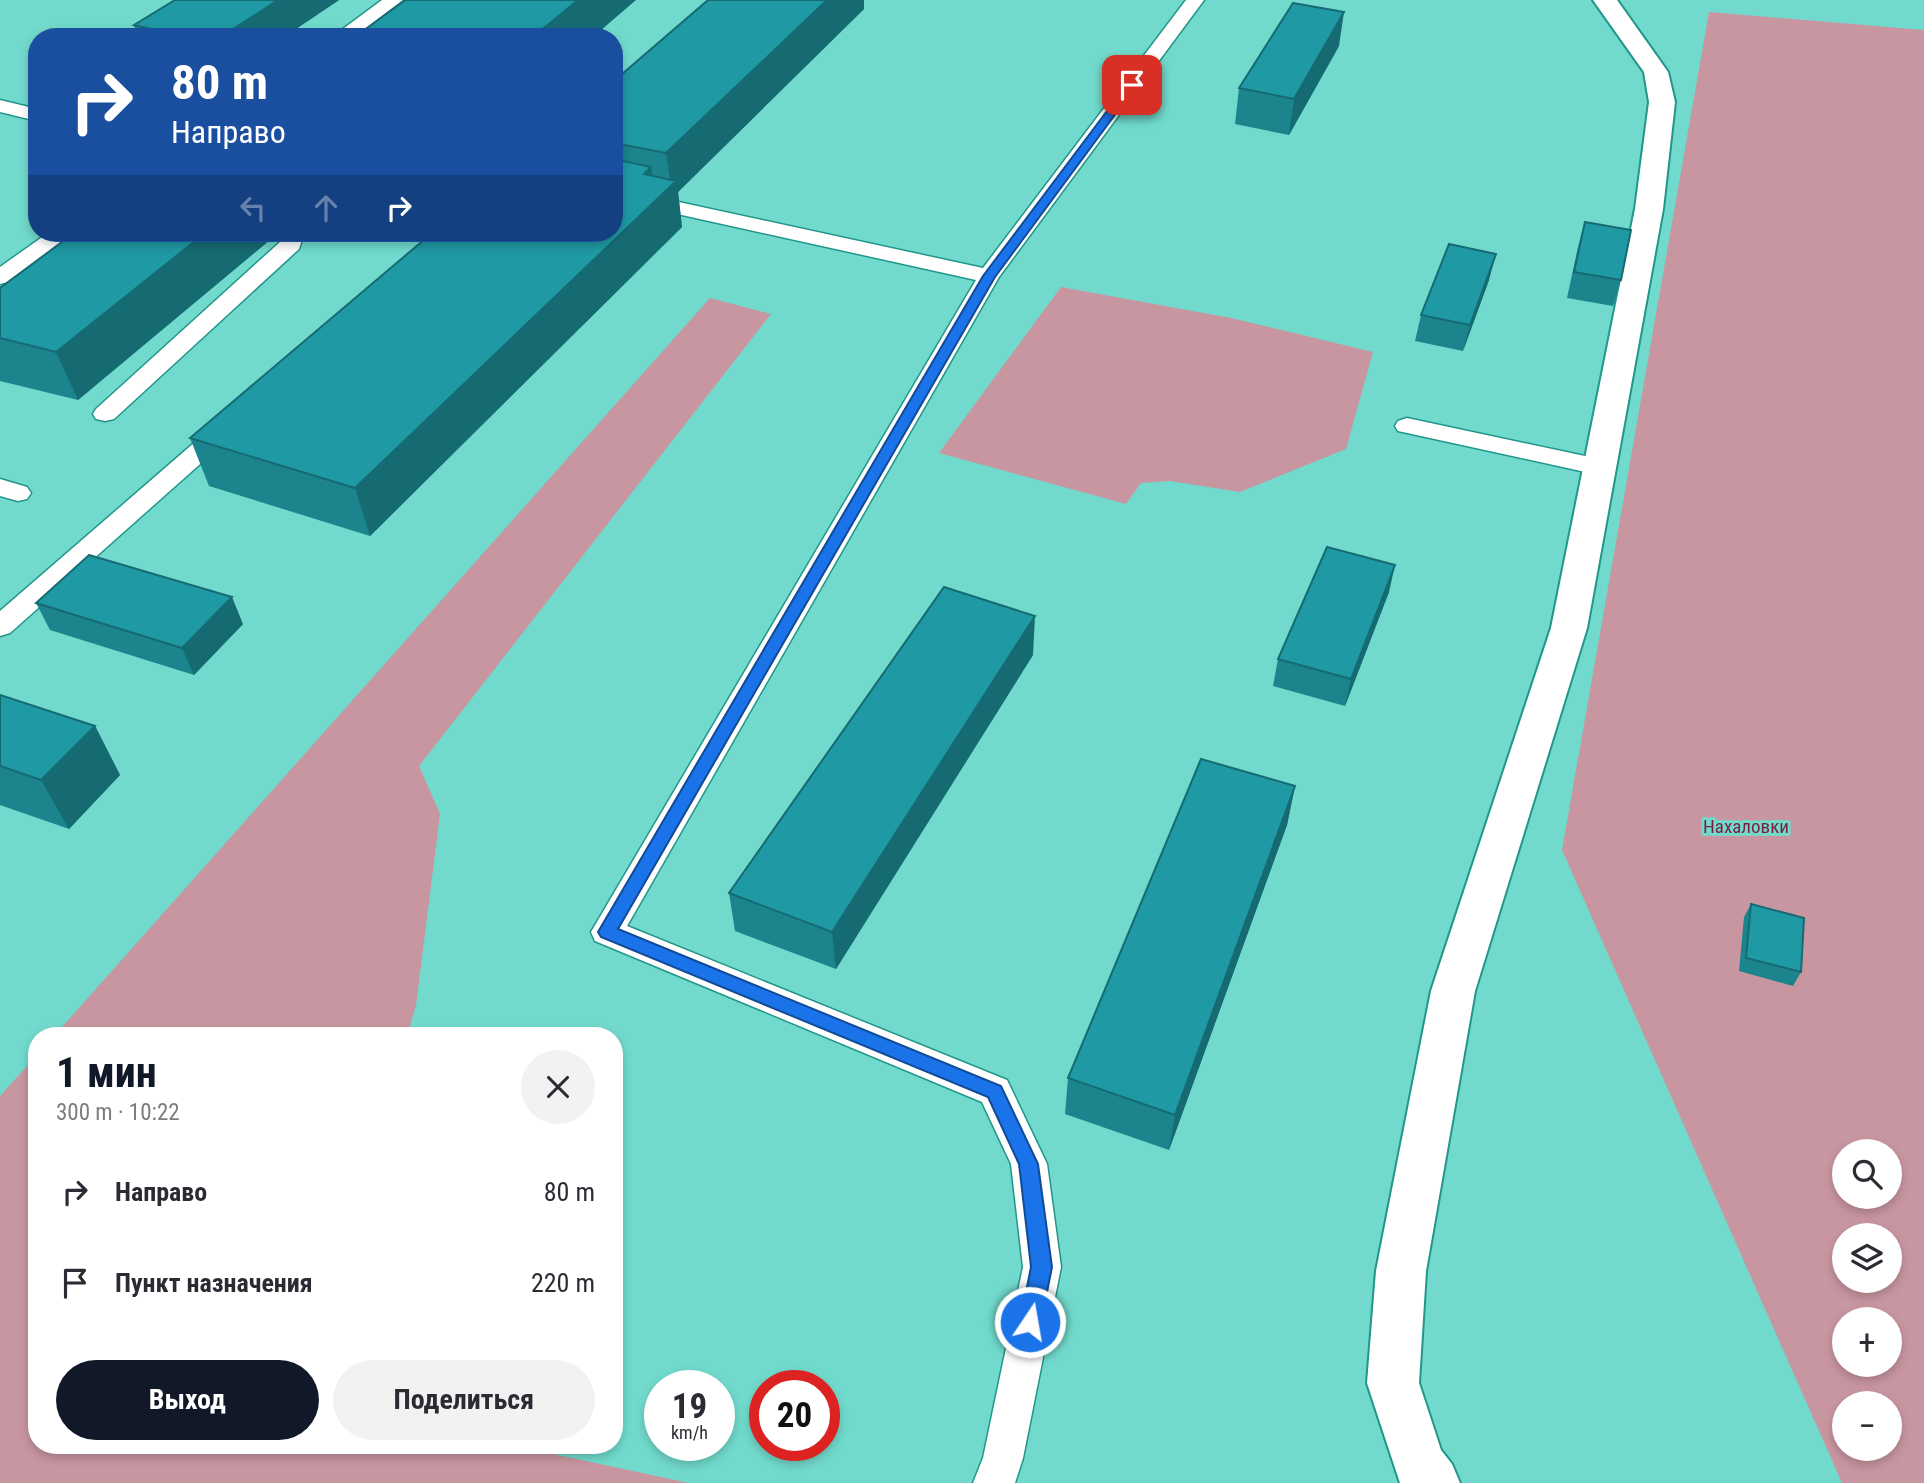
<!DOCTYPE html>
<html lang="ru">
<meta charset="utf-8">
<style>
body{margin:0;font-family:"Roboto Condensed",sans-serif;background:#f2f2f3;color:#2b2b33;height:100vh;display:flex;flex-direction:column;font-size:26px;white-space:nowrap}
*{box-sizing:border-box;margin:0}
p{font-size:23px;color:#7c7c81}
.icon{flex:none;width:38px;height:38px;fill:none;stroke:currentColor;stroke-width:2;stroke-linecap:round;stroke-linejoin:round}
.map{position:relative;flex:1;overflow:hidden}
.details{position:absolute;left:28px;top:1027px;width:595px;height:427px;display:flex;flex-direction:column;background:#fff;border-radius:28px;box-shadow:0 4px 10px #0003}
.details>*{flex:none}
.hud{position:absolute;left:28px;top:28px;width:595px;height:214px;border-radius:28px;box-shadow:0 4px 10px #0003;background:#1a4fa0;color:#fff;overflow:hidden}
.controls{position:absolute;left:1832px;top:1139px;display:grid;gap:14px}
.controls a{display:grid;place-items:center;width:70px;height:70px;border-radius:50%;background:#fff;box-shadow:0 4px 10px #0003;font-size:35px}
.speed{position:absolute;left:644px;top:1370px;display:flex;gap:14px;font-size:35px;font-weight:700;text-align:center}
.speed>*{display:grid;place-content:center;width:91px;height:91px;border-radius:50%;background:#fff;box-shadow:0 4px 10px #0003;line-height:1}
.speed small{font-size:18px;font-weight:400}
.speed .limit{border:10px solid #d22;background:#fff;color:#111}
.pin{position:absolute;display:grid;place-items:center;width:60px;height:60px;color:#fff;margin:-30px;border-radius:14px;box-shadow:0 4px 10px #0006}
.me{position:absolute;width:77px;margin:-38px;rotate:12deg;stroke-linejoin:round;filter:drop-shadow(0 0 5px #0008)}
.turn{display:flex;align-items:center;gap:24px;height:147px;padding:0 28px;font-size:32px}
.turn .icon{width:91px;height:91px;stroke-width:2.5}
.turn b{display:block;font-size:49px;line-height:60px}
.lanes{display:flex;align-items:center;height:66px;padding:0 28px;background:#0003;justify-content:center;gap:35px;direction:ltr}
.lanes .off{opacity:.35}
.round{display:grid;place-items:center;flex:none;width:74px;height:74px;border-radius:37px;background:#f2f2f3}
.head{display:flex;align-items:center;justify-content:space-between;height:119px;padding:0 28px}
h1{font-size:42px;font-weight:700;line-height:52px;color:#111827}
.primary-button{display:flex;gap:14px;margin-top:auto;padding:14px 28px}
.primary-button a{flex:1;height:80px;border-radius:42px;background:#111827;color:#fff;font-size:28px;font-weight:700;line-height:80px;text-align:center}
.primary-button a+a{background:#f2f2f3;color:#2b2b33}
ul{padding:0;list-style:none}
li{display:flex;align-items:center;gap:21px;height:91px;padding:0 28px}
li div{flex:1}
li b{display:block;font-size:26px}
li em{font-style:normal}
.map>svg:first-child{display:block}
.green{fill:#c896a1;fill-rule:evenodd}
.lines{fill:none;stroke-linecap:round;stroke-linejoin:round}
.service-casing{stroke:#21968a;stroke-width:3}
.minor-casing{stroke:#21968a;stroke-width:4}
.service{fill:#fff;fill-rule:evenodd}
.minor{fill:#fff;fill-rule:evenodd}
.wall{fill:#1b848d}
.shaded-wall{fill:#166b73}
.building{fill:#1f99a4;stroke:#166b73;stroke-width:2}
.route{fill:#1a73e8;stroke:#114b97;stroke-width:2}
.labels{text-anchor:middle;dominant-baseline:central;stroke-width:6;stroke-linejoin:round;paint-order:stroke}
.park-label{font-size:19px;fill:#7c1e3f;stroke:#71dacc}
</style>
<div class="map">
<svg width="1924" height="1483" viewBox="0 0 1924 1483">
<rect width="100%" height="100%" fill="#71dacc"/>
<path class="green" d="M1709,12L1924,30V1483H1842L1562,850ZM1844,1152H1890V1197H1844ZM1844,1236H1890V1281H1844ZM1844,1320H1890V1365H1844ZM1844,1404H1890V1449H1844Z
M1061,287L1231,318L1373,352L1346,449L1240,492L1170,481L1141,483L1126,504L939,453Z
M710,298L771,314L419,766L440,814L416,1005L407,1036H54Z
M37,1055V1446H516L689,1483H0V1096Z"/>
<g class="lines">
<g class="service-casing">
<path id="service" d="M382,0H403L354,37H332Z
M1186,0H1204L999,277L627,926L1007,1080L1047,1164L1061,1267L1023,1458L1015,1483H973L983,1458L1023,1267L1011,1164L982,1102L595,941L591,932L976,280L614,200V188L983,268Z
M0,100L37,109V121L0,112Z
M48,233H73L8,282L0,284V267Z
M282,233H304L299,249L114,419L105,421L96,419L93,414L96,409L280,242Z
M1407,418L1599,459L1608,461L1612,467L1608,473L1599,475L1398,431L1395,426L1398,421Z
M226,420L235,423L238,428L235,433L10,633L0,636V611L217,423Z
M0,479L27,487L31,493L27,499L18,501L0,496Z"/>
</g>
<g class="minor-casing">
<path id="minor" d="M1593,0H1617L1668,72L1675,102L1663,209L1587,628L1475,991L1426,1271L1419,1383L1441,1450L1452,1464L1460,1483H1400L1367,1383L1376,1271L1431,991L1551,628L1635,209L1649,102L1644,72Z"/>
</g>
<use href="#service" class="service"/>
<use href="#minor" class="minor"/>
</g>
<path class="wall" d="M175,0H339L284,37H138L134,25Z
M708,0H864V9L678,192L682,227L370,536L209,486L190,438L614,233V81Z
M1339,46L1289,135L1235,124L1239,88Z
M1585,222L1621,280L1613,306L1567,298L1578,247Z
M277,234L78,400L0,381V288Z
M1489,280L1463,351L1415,341L1421,315Z
M1389,592L1345,706L1273,686L1278,659Z
M36,603L243,624L194,675L50,630Z
M1033,655L836,969L735,931L729,893Z
M0,695L95,726L120,775L69,829L0,805Z
M1295,786L1287,825L1169,1150L1065,1114L1068,1078Z
M1751,904L1801,972L1793,986L1739,971L1744,917Z"/>
<path class="shaded-wall" d="M278,0H339L284,37H221Z
M578,0H636L593,37H533Z
M827,0H864V9L678,192L682,227L370,536L355,488L644,174L651,167L656,200L671,186L666,153Z
M1344,12L1339,46L1289,135L1294,99Z
M205,233H276L277,234L78,400L56,352Z
M1496,254L1489,280L1463,351L1470,325Z
M1395,565L1389,592L1345,706L1351,679Z
M232,597L243,624L194,675L182,648Z
M1035,616L1033,655L836,969L832,932Z
M95,726L120,775L69,829L41,780Z
M1295,786L1287,825L1169,1150L1175,1115Z"/>
<path class="building" d="M175,0H278L221,37H185L134,25Z
M405,0H578L533,37H355Z
M708,0H827L666,153L614,143V81Z
M1293,3L1344,12L1294,99L1239,88Z
M614,159L651,167L644,174L676,181L355,488L190,438L432,233H614Z
M1585,222L1631,230L1621,280L1574,272Z
M74,233H205L56,352L0,338V288Z
M1449,244L1496,254L1470,325L1421,315Z
M1327,547L1395,565L1351,679L1278,659Z
M89,555L232,597L182,648L36,603Z
M944,587L1035,616L832,932L729,893Z
M0,695L95,726L41,780L0,766Z
M1201,759L1295,786L1175,1115L1068,1078Z
M1751,904L1804,918L1801,972L1746,958Z"/>
<path class="route" d="M1128,83L1137,85L995,277L618,929L1001,1086L1038,1164L1052,1267L1041,1322L1038,1329L1030,1332L1023,1329L1020,1322L1031,1267L1019,1164L988,1097L601,937L598,932L983,276Z"/>
<g class="labels">
<g class="park-label">
<text x="1746" y="826">Нахаловки</text>
</g>
</g>
</svg>
<div class="controls">
<a><svg class="icon" aria-label="search" viewBox="0 0 24 24"><circle cx="10" cy="10" r="6"/><path d="M15 15l6 6"/></svg></a>
<a><svg class="icon" aria-label="layers" viewBox="0 0 24 24"><path d="M12 4l9 5-9 5-9-5zM3 14l9 5 9-5"/></svg></a>
<a>+</a>
<a>−</a>
</div>
<div class="speed"><div>19<small>km/h</small></div><div class="limit">20</div></div>
<div class="pin" style="left:1132px;top:85px;background:#d93025"><svg class="icon" aria-label="arrive" viewBox="0 0 24 24"><path d="M6 21V4h12l-3 4 3 4H6"/></svg></div>
<svg class="me" style="left:1030px;top:1322px" viewBox="-20 -20 40 40"><circle r="17" fill="#1a73e8" stroke="#fff" stroke-width="3"/><path d="M0-11L8 9 0 5-8 9z" fill="#fff"/></svg>
<div class="hud">
<div class="turn"><svg class="icon" aria-label="right" viewBox="0 0 24 24"><path d="M7 20v-9h11M14 6l5 5-5 5"/></svg><div><b>80 m</b>Направо</div></div>
<div class="lanes"><svg class="icon off" aria-label="left" viewBox="0 0 24 24"><path d="M17 20v-9H6M10 6l-5 5 5 5"/></svg><svg class="icon off" aria-label="ahead" viewBox="0 0 24 24"><path d="M12 20V5M6 11l6-6 6 6"/></svg><svg class="icon" aria-label="right" viewBox="0 0 24 24"><path d="M7 20v-9h11M14 6l5 5-5 5"/></svg></div>
</div>
<section class="details">
<div class="head"><div><h1>1 мин</h1><p>300 m · 10:22</p></div><a class="round"><svg class="icon" aria-label="close" viewBox="0 0 24 24"><path d="M6 6l12 12M18 6L6 18"/></svg></a></div>
<ul>
<li><svg class="icon" aria-label="right" viewBox="0 0 24 24"><path d="M7 20v-9h11M14 6l5 5-5 5"/></svg><div><b>Направо</b></div><em>80 m</em></li>
<li><svg class="icon" aria-label="arrive" viewBox="0 0 24 24"><path d="M6 21V4h12l-3 4 3 4H6"/></svg><div><b>Пункт назначения</b></div><em>220 m</em></li>
</ul>
<div class="primary-button"><a>Выход</a><a>Поделиться</a></div>
</section>
</div>
